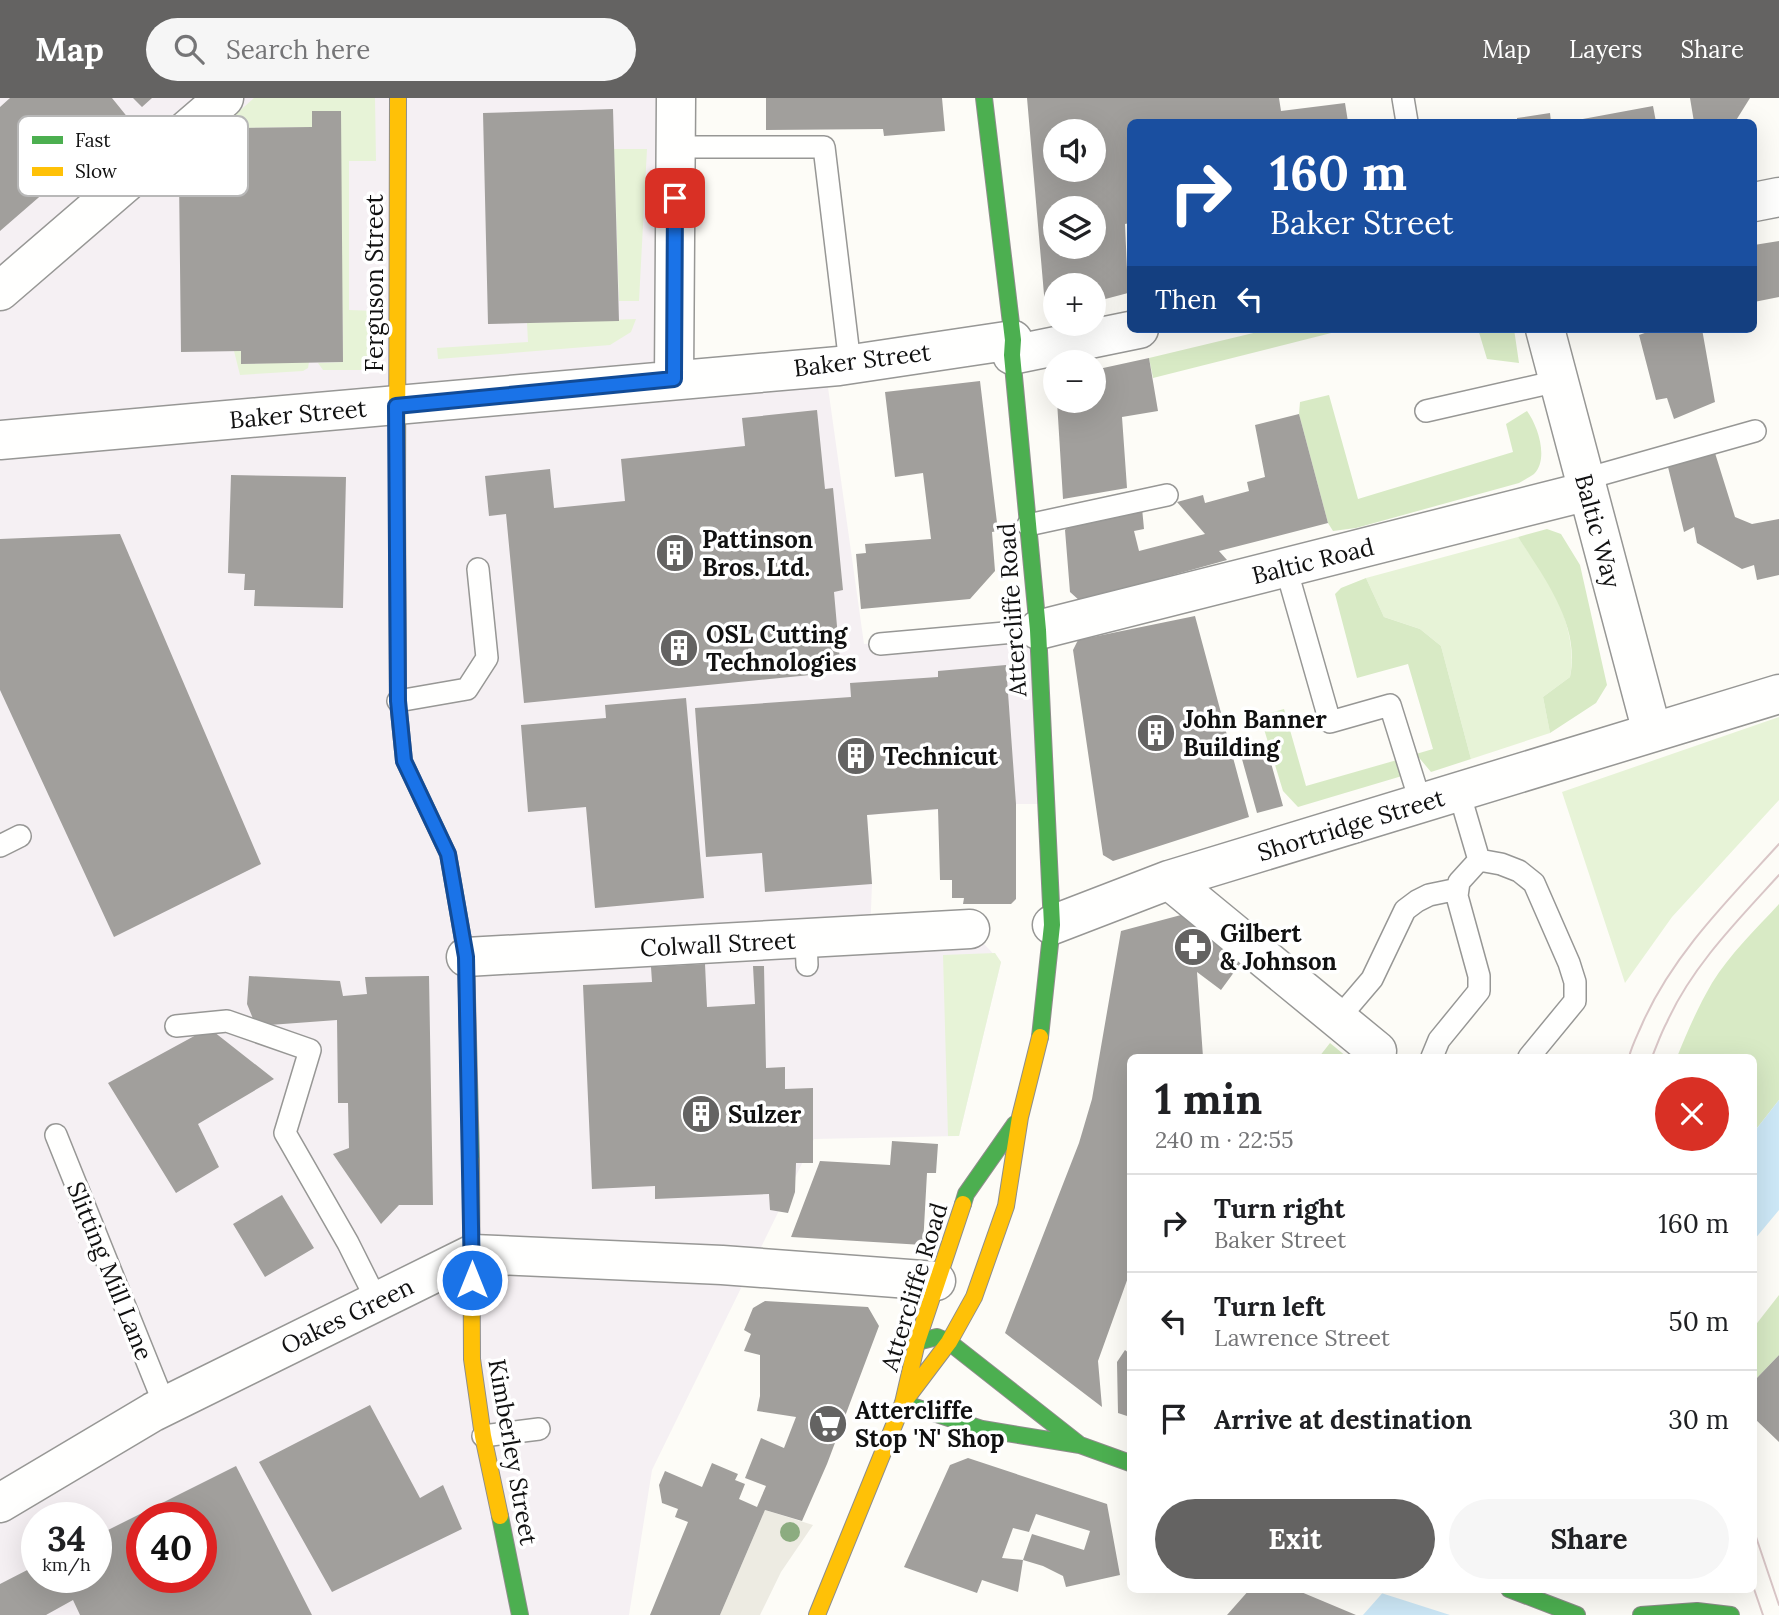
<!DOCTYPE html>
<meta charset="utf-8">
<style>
body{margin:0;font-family:Lora,serif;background:#f6f6f6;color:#202124;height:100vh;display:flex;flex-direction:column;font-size:26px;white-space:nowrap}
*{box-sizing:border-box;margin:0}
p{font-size:23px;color:#757577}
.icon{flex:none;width:38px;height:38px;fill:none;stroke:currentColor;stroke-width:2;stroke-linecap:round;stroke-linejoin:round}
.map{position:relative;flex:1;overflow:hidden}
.details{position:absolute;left:1127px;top:956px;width:630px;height:539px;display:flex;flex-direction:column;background:#fff;border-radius:10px;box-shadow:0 7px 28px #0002}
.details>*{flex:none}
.hud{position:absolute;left:1127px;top:21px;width:630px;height:214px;border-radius:10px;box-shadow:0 7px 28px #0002;background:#1a4fa0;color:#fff;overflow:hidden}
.controls{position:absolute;left:1043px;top:21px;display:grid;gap:14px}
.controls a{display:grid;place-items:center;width:63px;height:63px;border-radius:50%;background:#fff;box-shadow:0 7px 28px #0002;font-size:35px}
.speed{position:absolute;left:21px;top:1404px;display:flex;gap:14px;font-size:35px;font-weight:700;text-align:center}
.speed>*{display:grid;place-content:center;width:91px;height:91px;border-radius:50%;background:#fff;box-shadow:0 7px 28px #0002;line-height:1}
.speed small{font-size:18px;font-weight:400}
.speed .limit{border:10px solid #d22;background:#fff;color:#111}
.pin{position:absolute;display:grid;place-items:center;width:60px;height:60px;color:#fff;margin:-30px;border-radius:14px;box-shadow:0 4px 10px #0006}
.me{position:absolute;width:77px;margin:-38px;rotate:0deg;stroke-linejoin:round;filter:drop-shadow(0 0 5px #0008)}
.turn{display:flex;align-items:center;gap:24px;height:147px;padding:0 28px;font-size:32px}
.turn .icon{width:91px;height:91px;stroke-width:2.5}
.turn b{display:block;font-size:49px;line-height:60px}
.then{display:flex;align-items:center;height:66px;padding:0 28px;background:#0003;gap:14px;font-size:26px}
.round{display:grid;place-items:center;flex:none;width:74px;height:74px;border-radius:37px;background:#f6f6f6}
.headline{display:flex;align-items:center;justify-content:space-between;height:119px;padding:0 28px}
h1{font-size:42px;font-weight:700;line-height:52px}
.button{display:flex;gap:14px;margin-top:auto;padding:14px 28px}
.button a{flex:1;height:80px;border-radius:42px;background:#646362;color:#fff;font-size:28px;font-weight:700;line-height:80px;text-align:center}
.button a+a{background:#f6f6f6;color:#202124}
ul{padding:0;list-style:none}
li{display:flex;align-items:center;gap:21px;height:98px;padding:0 28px;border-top:2px solid #e0e0e0}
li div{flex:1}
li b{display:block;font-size:26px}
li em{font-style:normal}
header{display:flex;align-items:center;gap:42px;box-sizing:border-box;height:98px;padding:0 35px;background:#646362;color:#fff}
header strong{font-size:33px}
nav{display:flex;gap:38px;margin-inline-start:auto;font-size:24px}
.search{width:490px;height:63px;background:#f6f6f6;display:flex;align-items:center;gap:18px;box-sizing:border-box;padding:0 24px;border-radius:38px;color:#757577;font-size:26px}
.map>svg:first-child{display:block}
.industrial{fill:#f5f0f3;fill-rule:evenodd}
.green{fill:#e7f3d7}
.forest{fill:#d8eac5}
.plaza{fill:#edebe2}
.water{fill:#cde8f7}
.pier{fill:#fdfcf7}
.building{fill:#a19f9c;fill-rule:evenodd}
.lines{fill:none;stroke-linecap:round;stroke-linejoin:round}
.lane-casing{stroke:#979795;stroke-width:24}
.street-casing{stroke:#979795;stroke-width:41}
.fast-casing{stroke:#8e8d8b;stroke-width:18}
.slow-casing{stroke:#8e8d8b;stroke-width:18}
.lane{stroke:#fffffe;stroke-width:21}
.street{stroke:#fffffe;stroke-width:38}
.fast{stroke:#4caf50;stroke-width:16}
.slow{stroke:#ffc107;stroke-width:16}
.tram{stroke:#d9c6c7;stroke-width:2}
.tree{fill:#8cac80}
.route-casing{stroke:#114b97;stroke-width:18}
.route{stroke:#1a73e8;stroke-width:12}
.labels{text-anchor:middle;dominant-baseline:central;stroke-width:7;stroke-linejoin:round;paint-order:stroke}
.street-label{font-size:24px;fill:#111;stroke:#fff}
.poi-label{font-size:24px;font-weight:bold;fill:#111;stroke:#fff;text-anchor:start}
.key{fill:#fff;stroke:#b8b8b8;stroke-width:2}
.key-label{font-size:19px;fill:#111}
</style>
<header>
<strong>Map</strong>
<div class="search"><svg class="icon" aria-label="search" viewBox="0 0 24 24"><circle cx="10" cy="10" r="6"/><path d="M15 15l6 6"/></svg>Search here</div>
<nav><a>Map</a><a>Layers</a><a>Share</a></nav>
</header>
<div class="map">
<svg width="1779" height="1517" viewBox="0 0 1779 1517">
<rect width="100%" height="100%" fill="#fdfcf7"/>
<path class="industrial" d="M0,0H685L677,273L825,268L864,546L1038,532L1046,706H1016L867,717L872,786L870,837L970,831L1001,864L959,1038L814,1041L652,1372L629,1517H0ZM37,1419H96V1479H37ZM142,1419H201V1479H142Z"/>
<path class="green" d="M254,0H375L376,63H349V212L376,213V266L366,272H323L318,265L343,264L340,13H312V29L234,30L211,51L207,42Z
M614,51H647L639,203H619Z
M636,221L631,234L610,247L438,261L437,250L528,244L527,225Z
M234,253H241V266L309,264L308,270L303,273L240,277Z
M1518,439C1528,455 1543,472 1552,489C1565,516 1576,549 1570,579L1543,599L1550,635L1471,661L1441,548L1420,531L1384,519L1366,480Z
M1779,619V702L1672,819L1625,885L1562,694Z
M995,855L1001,864L959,1038H948L943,857Z"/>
<path class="forest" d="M1270,231H1347L1153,280L1149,260Z
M1478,231H1514L1519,265L1487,261Z
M1329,297L1358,401L1513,354L1506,326L1527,313C1538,328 1549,361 1534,376C1530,379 1524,382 1519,385L1356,430L1333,433L1328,425L1299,316L1300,304Z
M1547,431L1561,436L1580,467L1607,587L1596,605L1550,635L1543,599L1570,579C1581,527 1544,480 1518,439Z
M1366,480L1384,519L1420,531L1441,548L1471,661L1431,674L1416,656L1433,651L1408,566L1357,580L1335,496L1341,490Z
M1284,611L1306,688L1397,662L1402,678L1298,709L1283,693L1260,618Z
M1779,806V1002L1754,1034V959H1677C1687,934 1698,909 1712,885C1730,856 1756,831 1779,806Z
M1330,945L1347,959H1319Z
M1779,1197V1257L1754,1283V1229Z"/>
<path class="plaza" d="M765,1412L813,1427L781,1474L760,1517H720Z"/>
<path class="water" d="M1779,1002V1112L1754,1142V1034Z
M1386,1491L1452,1517H1363Z"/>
<path class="pier" d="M1381,1491H1478L1456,1517H1450L1378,1494Z"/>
<path class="building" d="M10,0H112L129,21L0,133V9Z
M133,0H152L142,9Z
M766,0H942L945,33L884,38L883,31L766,32Z
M1027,0H1279L1281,13L1345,5L1348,24H1130V125L1125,126L1128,195L1094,204V187H1055V214L1051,215L1045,208ZM1055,33H1094V72H1055ZM1055,110H1094V149H1055Z
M1690,0H1750L1735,24H1694Z
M1653,8L1656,24H1572V23Z
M613,11L619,223L488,226L483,15Z
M312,13H341L343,264L241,266V253L181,254L179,80L211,79V51L234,30L312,29Z
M1550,15L1551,24H1517V20Z
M1779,143V199L1754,204V147Z
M1656,231H1702L1715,304L1674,321L1667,300L1656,302L1639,237Z
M1149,260L1158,313L1122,319L1127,390L1063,401L1057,303H1094V272Z
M980,283L998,433L992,434L995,473L970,501L861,511L856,456L866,455L865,446L931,441L923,375L895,379L885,294Z
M817,312L825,391L833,390L843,492L834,494L841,574L524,605L506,416L489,418L485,378L550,371L554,410L625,403L621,361L745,348L742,320Z
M1299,316L1328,425L1219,453L1227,462L1080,503L1070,494L1065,432L1070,426L1142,410L1144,431L1134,433L1139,453L1205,436L1177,404L1203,397L1205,405L1249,393L1247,384L1265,379L1255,327Z
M1715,355L1735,419L1752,426L1779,421V477L1757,482L1754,467L1742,471L1697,445L1694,429L1684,434L1668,369Z
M231,377L346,379L343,510L254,508L255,492H244L245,476L228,475Z
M120,436L261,766L114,839L0,592V441Z
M1195,518L1249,719L1113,763L1103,757L1073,552L1078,542Z
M1006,567L1016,706V801L1011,806H963L964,800H952V782H940L938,711L867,717L872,786L765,794L762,755L706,759L695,610L851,599L850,585L938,579V573Z
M686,600L704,800L595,810L586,709L528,714L521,627L606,620L605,607Z
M1266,647L1283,708L1257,715L1240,654Z
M1181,817L1240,866L1221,892L1197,874L1203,959H1130V1174L1098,1263L1102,1309L1005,1235L1079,1045L1092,1001L1121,833Z
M705,866L707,909L755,906L753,868H764L766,970L785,969V991L813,990V1065H796L795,1094L788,1115L770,1112L769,1096L655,1101V1088L592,1091L583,887L652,884L651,869Z
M249,878L340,883L343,898L367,896L365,879L429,878L433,1107H399L381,1126L333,1056L349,1050L348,1005H338L337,922L256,928L247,906Z
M209,930L274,981L198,1026L219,1069L176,1095L108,985Z
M892,1043L938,1046L936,1075H927L923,1147L791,1139L820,1063L890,1067Z
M282,1097L314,1150L265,1179L233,1126Z
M765,1203L868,1209L879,1228L827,1366L802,1423L765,1412L720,1517H650L688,1424L675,1419L678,1411L662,1405L659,1387L665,1373L702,1389L712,1365L738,1376L735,1382L745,1386L739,1401L757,1409L766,1388L745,1380L761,1340L784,1350L796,1319L757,1313L760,1298V1257L744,1253L751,1236L744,1232L753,1210Z
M1125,1252L1130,1256V1319L1118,1315L1117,1264Z
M1779,1257V1344L1754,1320V1283Z
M370,1307L420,1400L443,1387L462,1431L332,1494L259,1364Z
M968,1360L1107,1406L1120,1477L1066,1489L1063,1478L1043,1468L1023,1462L1032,1436L1084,1452L1090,1433L1036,1416L1029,1434L1013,1430L1002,1460L1023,1462L1018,1494L982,1482L977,1495L904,1469L950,1367Z
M236,1368L312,1517H80L73,1502L46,1517H0V1486L37,1467V1479H96V1438ZM142,1419H201V1479H142Z
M1250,1491H1294L1356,1517H1227Z"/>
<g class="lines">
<g class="lane-casing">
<path id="lane" d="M1403,0L1407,24
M675,49H824L850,266
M1426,313L1558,283
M1585,381L1755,333
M1028,427L1167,397
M1286,470L1330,624L1390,607L1421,706
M880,546L1038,532
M398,603L467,591L487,560L478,471
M1459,694L1479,762
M0,748L20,738
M806,841L807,867
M1337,922L1372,881L1405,812L1417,803L1429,797L1458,791
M176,928L227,923L310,952L285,1035L348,1145L377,1203
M1432,959L1439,942L1479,893V878L1457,798L1459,784L1479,762L1501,766L1519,773L1534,785L1569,865L1575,884V903L1529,959
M56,1037L165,1308
M483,1338L539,1331"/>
</g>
<g class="street-casing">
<path id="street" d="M1754,104L1779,99
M0,193L224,0
M1545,231L1652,634
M1012,257L1139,231
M674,281L676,0
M0,342L839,268L1013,242
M1038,532L1588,393
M1169,782L1377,953
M1052,827L1169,782L1779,596
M466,859L970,831
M0,1405L153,1314L473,1156L722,1167L936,1183"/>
</g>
<g class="fast-casing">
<path id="fast" d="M984,0L1013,242L1012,257L1038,532L1052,827L1040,939
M397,399L398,603L404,663L448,756L466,859L471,1063
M963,1106L966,1096L1015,1026
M917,1244L937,1239L949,1244L1080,1347
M903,1305L982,1331L1080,1347L1130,1365
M500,1418L520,1517
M1509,1491L1577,1517
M1641,1517L1697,1513L1731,1517"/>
</g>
<g class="slow-casing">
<path id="slow" d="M397,399L398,0
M471,1063L472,1261L483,1338L500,1418
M903,1305L949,1244L974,1199L1006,1108L1020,1019L1040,939
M817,1517L903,1305L917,1244L963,1106"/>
</g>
<use href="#lane" class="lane"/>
<use href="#street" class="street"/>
<use href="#fast" class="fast"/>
<use href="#slow" class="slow"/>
<path class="tram" d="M1629,959C1632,947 1638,936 1643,924C1674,855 1729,801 1779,746
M1652,959C1657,947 1661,935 1667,924C1692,868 1739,821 1779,777
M1754,1433L1779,1507
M1754,1491L1763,1517"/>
</g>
<circle class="tree" cx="790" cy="1434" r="10"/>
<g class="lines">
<g class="route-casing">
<path id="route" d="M472,1182L466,859L448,756L404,663L398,603L396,308L674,281L675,100"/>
</g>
<use href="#route" class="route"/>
</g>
<defs>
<g id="building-disc" transform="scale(2.0125)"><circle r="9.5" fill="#646362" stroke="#fff"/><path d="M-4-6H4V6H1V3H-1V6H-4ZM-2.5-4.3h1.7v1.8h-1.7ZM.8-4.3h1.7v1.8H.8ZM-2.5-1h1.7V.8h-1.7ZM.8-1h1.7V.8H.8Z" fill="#fff"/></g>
<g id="pharmacy-disc" transform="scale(2.0125)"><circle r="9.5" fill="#646362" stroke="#fff"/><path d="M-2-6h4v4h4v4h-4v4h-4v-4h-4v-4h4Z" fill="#fff"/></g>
<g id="supermarket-disc" transform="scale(2.0125)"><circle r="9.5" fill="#646362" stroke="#fff"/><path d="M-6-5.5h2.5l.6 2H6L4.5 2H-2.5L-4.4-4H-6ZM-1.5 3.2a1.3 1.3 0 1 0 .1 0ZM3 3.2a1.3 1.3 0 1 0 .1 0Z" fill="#fff"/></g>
</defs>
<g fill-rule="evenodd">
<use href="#building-disc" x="675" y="455"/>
<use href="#building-disc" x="679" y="550"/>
<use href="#building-disc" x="1156" y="635"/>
<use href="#building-disc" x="856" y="658"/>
<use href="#pharmacy-disc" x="1193" y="849"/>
<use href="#building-disc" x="701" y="1016"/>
<use href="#supermarket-disc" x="828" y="1326"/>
</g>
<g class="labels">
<g class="street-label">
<text transform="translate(374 185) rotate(-90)">Ferguson Street</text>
<text transform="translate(862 262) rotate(-7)">Baker Street</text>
<text transform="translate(298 316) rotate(-5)">Baker Street</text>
<text transform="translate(1598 433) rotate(75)">Baltic Way</text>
<text transform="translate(1313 463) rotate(-14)">Baltic Road</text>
<text transform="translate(1012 512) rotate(-94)">Attercliffe Road</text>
<text transform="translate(1351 727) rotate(-17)">Shortridge Street</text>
<text transform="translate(718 846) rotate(-3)">Colwall Street</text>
<text transform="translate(110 1173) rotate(68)">Slitting Mill Lane</text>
<text transform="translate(914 1189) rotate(-73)">Attercliffe Road</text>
<text transform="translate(347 1218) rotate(-26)">Oakes Green</text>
<text transform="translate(513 1354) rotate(80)">Kimberley Street</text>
</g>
<g class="poi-label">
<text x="702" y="441">Pattinson<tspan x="702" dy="28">Bros. Ltd.</tspan></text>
<text x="706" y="536">OSL Cutting<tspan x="706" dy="28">Technologies</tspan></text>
<text x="1183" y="621">John Banner<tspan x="1183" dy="28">Building</tspan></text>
<text x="883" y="658">Technicut</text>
<text x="1220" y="835">Gilbert<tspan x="1220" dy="28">&amp; Johnson</tspan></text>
<text x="728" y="1016">Sulzer</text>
<text x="855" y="1312">Attercliffe<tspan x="855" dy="28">Stop 'N' Shop</tspan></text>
</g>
</g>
<rect x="18" y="18" width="230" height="80" rx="10" class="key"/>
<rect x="32" y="38" width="31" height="8" fill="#4caf50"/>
<rect x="32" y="69" width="31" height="9" fill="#ffc107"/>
<g class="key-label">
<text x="75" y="49">Fast</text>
<text x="75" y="80">Slow</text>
</g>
</svg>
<div class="controls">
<a><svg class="icon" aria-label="sound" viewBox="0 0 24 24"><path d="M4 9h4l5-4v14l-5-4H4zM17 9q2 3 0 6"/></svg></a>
<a><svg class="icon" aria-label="layers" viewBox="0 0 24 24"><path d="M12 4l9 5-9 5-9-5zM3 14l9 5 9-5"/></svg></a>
<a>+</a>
<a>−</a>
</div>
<div class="speed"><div>34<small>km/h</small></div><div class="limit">40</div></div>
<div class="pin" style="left:675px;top:100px;background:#d93025"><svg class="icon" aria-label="arrive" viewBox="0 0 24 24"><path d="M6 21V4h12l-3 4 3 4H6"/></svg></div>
<svg class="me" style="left:472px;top:1182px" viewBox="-20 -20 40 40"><circle r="17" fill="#1a73e8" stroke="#fff" stroke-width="3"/><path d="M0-11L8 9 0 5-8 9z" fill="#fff"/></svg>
<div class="hud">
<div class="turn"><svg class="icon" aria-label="right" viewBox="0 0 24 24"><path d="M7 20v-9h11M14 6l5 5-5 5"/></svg><div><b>160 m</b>Baker Street</div></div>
<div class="then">Then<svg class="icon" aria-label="left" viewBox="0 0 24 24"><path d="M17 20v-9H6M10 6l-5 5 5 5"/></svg></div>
</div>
<section class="details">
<div class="headline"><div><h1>1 min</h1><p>240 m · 22:55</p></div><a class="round" style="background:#d93025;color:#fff"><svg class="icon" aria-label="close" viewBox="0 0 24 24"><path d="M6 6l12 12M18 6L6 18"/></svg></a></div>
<ul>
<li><svg class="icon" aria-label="right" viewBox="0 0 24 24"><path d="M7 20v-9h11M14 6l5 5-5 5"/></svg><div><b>Turn right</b><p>Baker Street</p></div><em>160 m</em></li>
<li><svg class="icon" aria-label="left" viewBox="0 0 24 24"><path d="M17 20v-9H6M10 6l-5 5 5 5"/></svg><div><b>Turn left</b><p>Lawrence Street</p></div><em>50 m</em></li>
<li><svg class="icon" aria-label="arrive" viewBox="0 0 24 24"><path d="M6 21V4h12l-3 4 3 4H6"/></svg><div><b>Arrive at destination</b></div><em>30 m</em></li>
</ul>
<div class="button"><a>Exit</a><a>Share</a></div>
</section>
</div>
